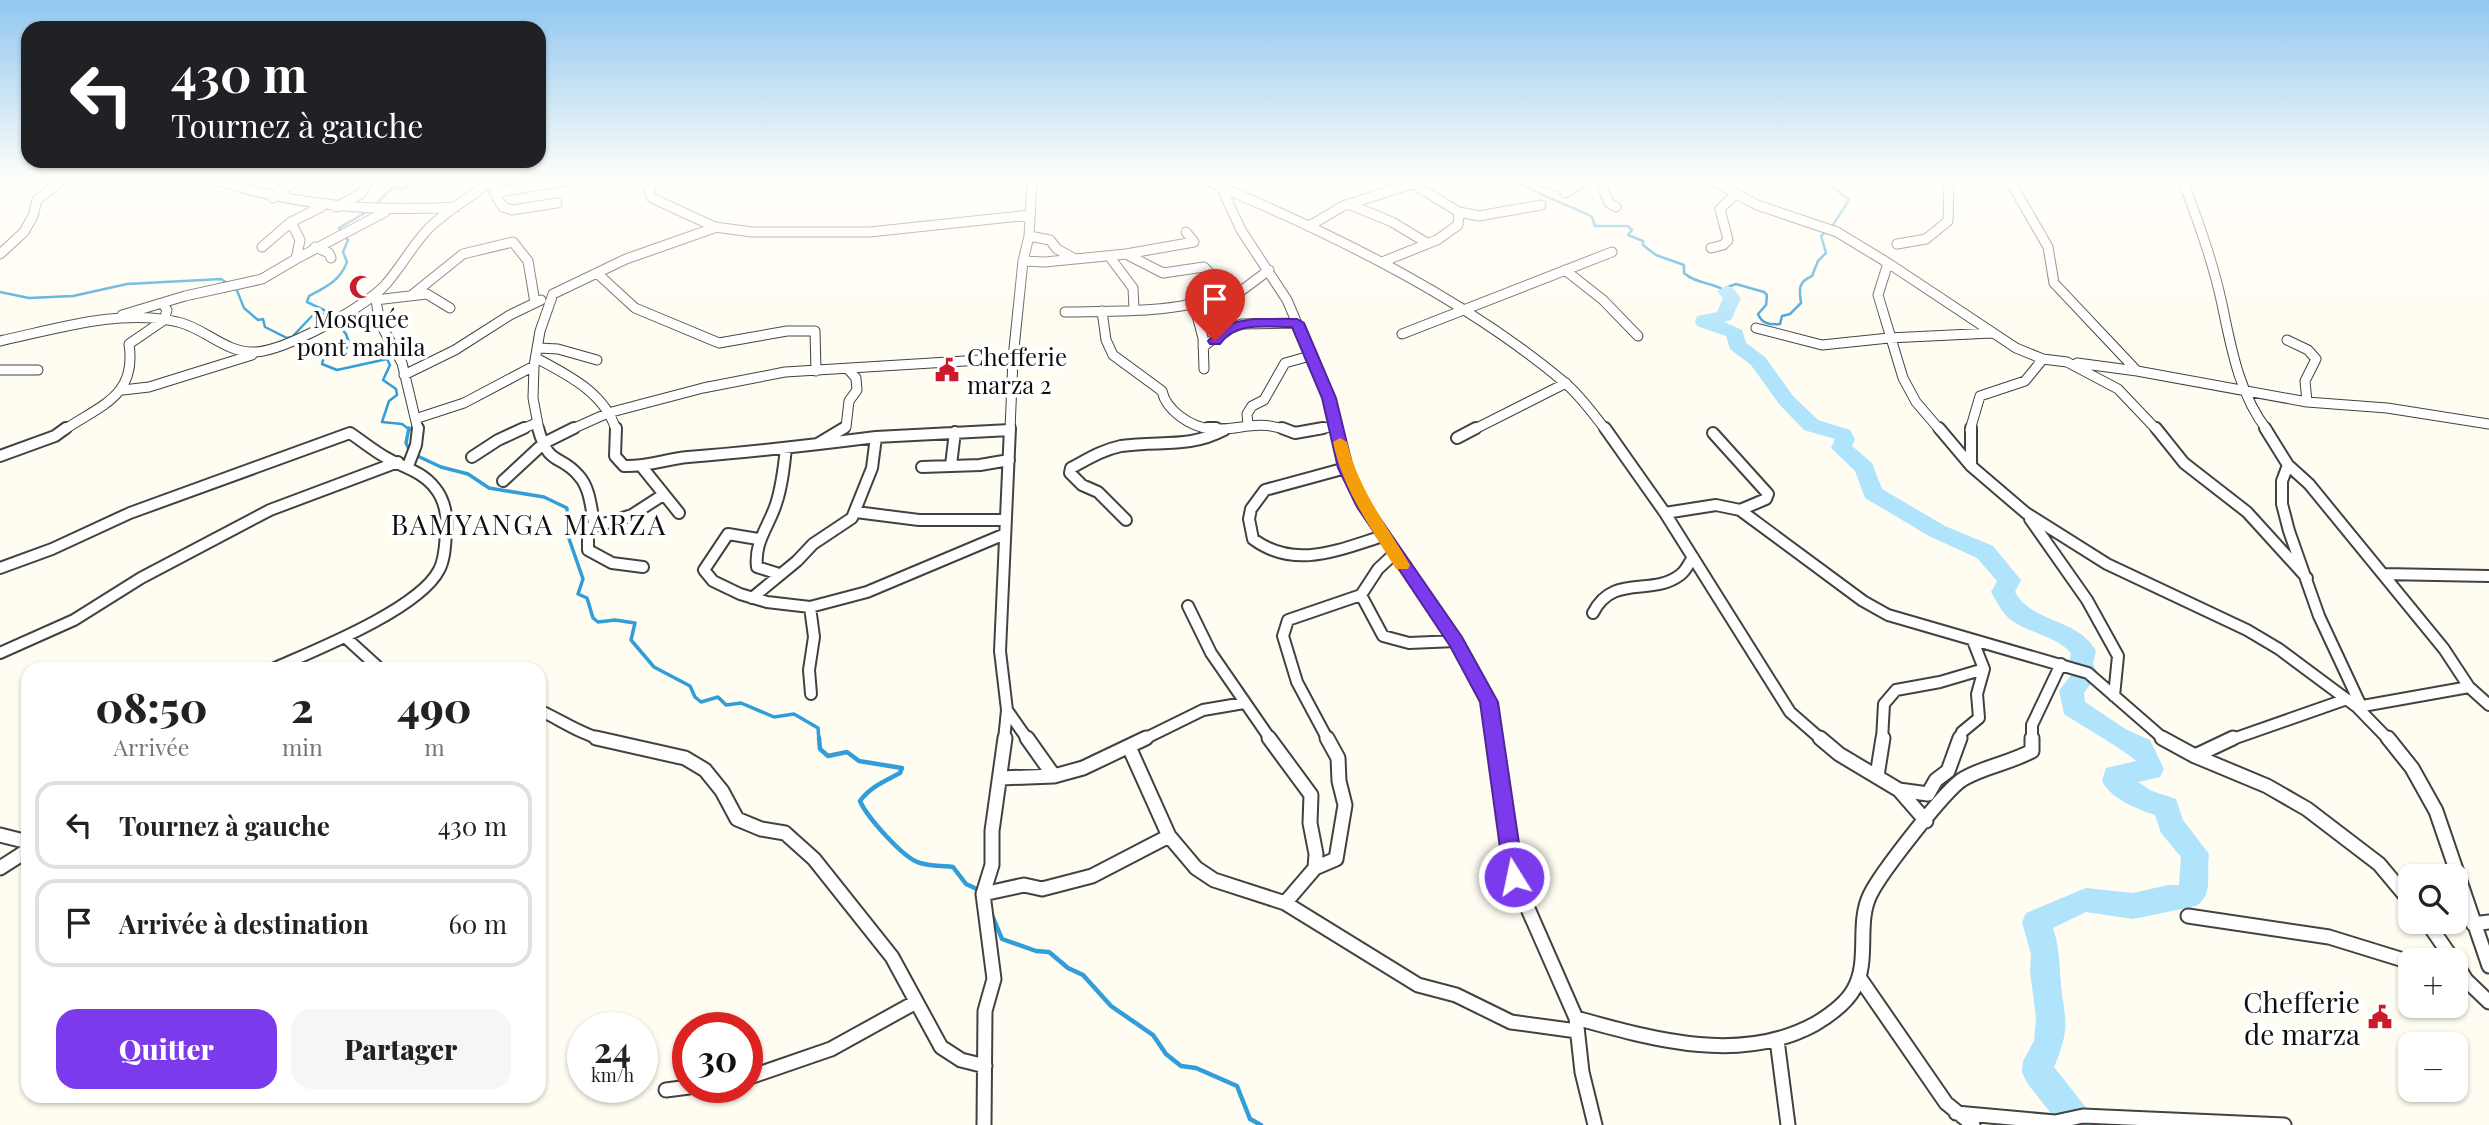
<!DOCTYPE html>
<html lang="fr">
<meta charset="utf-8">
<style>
body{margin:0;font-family:"Playfair Display",serif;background:#f6f6f6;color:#222;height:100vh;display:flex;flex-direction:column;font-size:26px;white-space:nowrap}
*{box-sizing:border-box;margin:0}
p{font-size:23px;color:#767676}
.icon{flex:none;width:38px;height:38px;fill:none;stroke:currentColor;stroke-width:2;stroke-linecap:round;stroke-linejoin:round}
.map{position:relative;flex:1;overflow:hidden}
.panel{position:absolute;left:21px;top:662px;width:525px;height:441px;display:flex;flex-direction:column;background:#fff;border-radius:21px;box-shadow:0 2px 5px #0004}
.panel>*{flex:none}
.top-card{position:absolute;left:21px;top:21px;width:525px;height:147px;border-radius:21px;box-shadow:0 2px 5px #0004;background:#202124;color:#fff;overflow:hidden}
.buttons{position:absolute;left:2398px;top:864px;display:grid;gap:14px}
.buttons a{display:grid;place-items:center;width:70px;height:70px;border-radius:14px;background:#fff;box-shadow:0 2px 5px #0004;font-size:35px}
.speed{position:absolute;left:567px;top:1012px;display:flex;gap:14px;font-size:35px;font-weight:700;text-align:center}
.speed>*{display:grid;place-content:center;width:91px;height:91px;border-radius:50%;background:#fff;box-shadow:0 2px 5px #0004;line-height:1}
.speed small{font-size:18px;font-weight:400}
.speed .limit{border:10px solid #d22;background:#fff;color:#111}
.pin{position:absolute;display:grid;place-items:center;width:60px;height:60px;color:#fff;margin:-72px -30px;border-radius:50% 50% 50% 0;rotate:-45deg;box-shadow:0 0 7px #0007}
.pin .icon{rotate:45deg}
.me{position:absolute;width:77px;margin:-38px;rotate:350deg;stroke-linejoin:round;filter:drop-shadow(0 0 5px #0008)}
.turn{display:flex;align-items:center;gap:24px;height:147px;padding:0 35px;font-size:32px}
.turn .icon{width:91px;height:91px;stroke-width:2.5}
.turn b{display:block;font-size:49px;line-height:60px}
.eta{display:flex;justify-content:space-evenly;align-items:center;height:119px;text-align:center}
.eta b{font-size:42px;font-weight:800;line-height:49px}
.cta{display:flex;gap:14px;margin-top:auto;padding:14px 35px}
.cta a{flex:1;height:80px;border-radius:21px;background:#7c3aed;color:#fff;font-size:28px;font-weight:800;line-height:80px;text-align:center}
.cta a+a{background:#f6f6f6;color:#222}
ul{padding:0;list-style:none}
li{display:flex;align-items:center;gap:21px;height:88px;margin:0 14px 10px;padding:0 21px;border:4px solid #e0e0e0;border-radius:21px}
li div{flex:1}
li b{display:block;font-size:26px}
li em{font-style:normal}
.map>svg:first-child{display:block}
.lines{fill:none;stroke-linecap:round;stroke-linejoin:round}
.stream-far2{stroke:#319ed9;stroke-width:2.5}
.stream-far1{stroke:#319ed9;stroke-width:3.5}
.stream{stroke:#319ed9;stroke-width:4.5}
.river{fill:#b0e3fc;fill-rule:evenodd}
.street-far2-casing{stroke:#424242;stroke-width:11}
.street-far1-casing{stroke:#424242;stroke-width:14}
.street-casing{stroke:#424242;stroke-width:17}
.street-far2{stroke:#fff;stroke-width:9}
.street-far1{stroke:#fff;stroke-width:10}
.street{stroke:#fff;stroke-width:13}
.route{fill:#7c3aed;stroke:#51269a;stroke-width:2}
.slow{fill:#f59e0b}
.labels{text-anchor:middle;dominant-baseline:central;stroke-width:7;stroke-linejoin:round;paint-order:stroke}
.poi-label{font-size:24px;fill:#0f0f0f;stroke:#fff}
.quarter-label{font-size:28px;letter-spacing:2px;fill:#0f0f0f;stroke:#fff}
.near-poi-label{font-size:28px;fill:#0f0f0f;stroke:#fff;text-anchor:end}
</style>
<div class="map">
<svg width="2489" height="1125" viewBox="0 0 2489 1125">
<rect width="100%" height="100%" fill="#fffcf1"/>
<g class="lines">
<path class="stream-far2" d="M1516,181C1538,195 1563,203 1587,214L1592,217L1595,226H1628L1632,230L1628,235L1643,241V245L1656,255L1684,265V273C1696,284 1712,282 1726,291L1725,288L1736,284L1764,292L1767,295L1766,305L1758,314C1762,324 1770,325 1780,324L1782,316L1790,314L1801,303C1799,289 1798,282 1812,276L1818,261L1826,253L1821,236L1831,228L1849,200L1826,181
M374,206L393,187L404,189L412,181
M0,292L29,298L73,296L127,284L221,279L236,288L244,308L258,320L263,319L265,327L287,338L292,337L312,316L329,313L346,334L349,343L345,351L324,357L322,364L337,370L387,359L390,365L383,380L396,389L397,395L389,401L382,422L402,424L410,430
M328,312L307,302L309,296C326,287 340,281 347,262L343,252L348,240L339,228L368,211"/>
<path class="stream-far1" d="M409,428L406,443L411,453L441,467L468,474L489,488L544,497L567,508V533L583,579L578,594L587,598L593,618L598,622L615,620L635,623L631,640L654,667L690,686L695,697L701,702L718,697L726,705L741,703L774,717L794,714L818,728L819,740"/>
<path class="stream" d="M819,738L820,749L828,756L847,752L859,761L902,768L900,773C885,781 870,787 860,801C867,817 904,859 920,863C930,866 942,866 953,867L966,884L979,890
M992,915L1002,939L1036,951L1049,952L1068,968L1083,975L1111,1006L1153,1035L1166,1054L1181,1066L1196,1068L1237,1086L1250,1119L1261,1125"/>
<path class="river" d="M1726,286L1732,287L1741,298L1731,320L1724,322L1742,330L1746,343L1765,357L1793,396L1818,420L1850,430L1855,439L1852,446L1872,463L1882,489L1945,526L1993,546L2021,580L2015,592C2033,624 2078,618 2096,651L2093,664L2098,674L2084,693L2085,702L2127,730L2150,740L2164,769L2160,777L2138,782L2152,791L2176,799L2183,820L2209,854C2206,874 2214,895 2196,906L2133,919L2086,912L2053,928C2058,943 2059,955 2060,971C2062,1016 2074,1021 2054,1067L2091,1114L2096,1125H2060L2027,1083L2022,1072L2023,1061L2034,1041L2036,1018L2030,971L2031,954L2022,922L2026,913L2086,888L2133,893L2168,885H2179L2181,857L2161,833L2155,815C2137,809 2111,799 2102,781L2106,768L2136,761C2132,755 2076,722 2064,714L2059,691L2073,672L2069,664L2071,653C2055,635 2030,634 2011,620C2002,613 1997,602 1991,592L1997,581L1977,558L1929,536L1865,498L1855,471L1831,448L1835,439L1804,430L1779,404L1751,365L1730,349L1726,336L1697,326L1695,322L1697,316L1717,312L1723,298L1717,291Z"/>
<g class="street-far2-casing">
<path id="street-far2" d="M219,181C297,206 374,212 456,207
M499,181L494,193L503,207L512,210L557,203
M653,181L649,192L652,198L715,227L752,232H870L1030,215
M1208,181L1221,187
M1540,181L1570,190
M1600,181L1609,203L1616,207
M1713,181L1757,205L1837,232L1888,263L1878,295L1903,378L1916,402L1940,430
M2010,181L2048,247L2054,283L2137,371L2077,363
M2183,181C2198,221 2213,262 2222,304C2231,347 2239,394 2267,430
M494,193L565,181
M1565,193L1584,181
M273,198L294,181
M1351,205L1392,222L1427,243
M336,207L361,194L368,181
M1459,212L1479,216L1541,205
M1311,225L1343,206L1418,182
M1029,236L1050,240L1057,249L1075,259
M1897,244L1926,239L1948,221L1949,181
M262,247L291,222L321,207
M315,247L329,253L331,258
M1711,248L1723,245L1728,240L1720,209L1735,195
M0,254L24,232L33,216L37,200L61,181
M1126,254L1194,242L1186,232
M1109,256L1133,288L1134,309
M296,259L385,212
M1023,261L1045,262L1126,254L1163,273L1204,267L1228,292C1183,314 1115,311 1065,312
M1382,262L1437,240L1458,225L1459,212L1413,184
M1888,263L2016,348L2043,359L2067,362L2118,389L2157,430
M1565,270L1603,300L1638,336
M598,274L635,308L719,343L787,331H815L816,371
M375,295L380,323L402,363L418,430
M412,295L463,254L513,242L528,261L535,303
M375,300L427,294L450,308
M1194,304L1203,338L1204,369
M1196,310L1225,303L1269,270
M1102,311L1106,340L1113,355L1162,391C1166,410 1190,427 1211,429C1239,431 1255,419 1287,430
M122,315L185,296L262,279L296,259L300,240L291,222
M1756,328L1822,345L1889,338L1992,333
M1402,334L1612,252
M2287,340L2308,350L2316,359L2305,381L2307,402
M0,341C56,329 121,308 178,322C205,328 226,354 256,352C286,350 366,307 386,284C401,267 412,246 428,229C446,211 471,197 491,181
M1203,347L1225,330L1242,324L1297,323
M539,348L558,349L597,360
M536,358C568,375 605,393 616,430
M534,366L533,398L539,430
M0,370H38
M2137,371L2307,402L2387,408L2489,424
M404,375L455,350L510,315L541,300
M123,390L149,387L252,355
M418,418L464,403L534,366L540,331L553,294L626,259L717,227
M1248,424L1247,414L1252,406L1264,400L1285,363L1310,356
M64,430C101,405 137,396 129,344L164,320L167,310L162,303
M520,430L536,423
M570,430L608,413L703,388L785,372L1013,358
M841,430L846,427L849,401L857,390L856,378L848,369
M1010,430L1013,358L1023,261L1029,236L1032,181
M1313,430L1336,426
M1337,430L1329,398L1287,300L1241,230L1221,187C1339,237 1465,299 1564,382C1580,395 1593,414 1606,430
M1473,430L1566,383
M1970,430L1980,396L2025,381L2043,359"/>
</g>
<g class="street-far1-casing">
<path id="street-far1" d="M538,428C549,468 560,453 579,476C590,488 591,508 594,523L588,533V550L612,563L643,567
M616,428L615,456L624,466C647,467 666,459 688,457C751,452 813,445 876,437L872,468L852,518L813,544L797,561L752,598
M1208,428H1216
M1282,428L1295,433L1323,428
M1336,428L1346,468L1363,505L1456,641L1489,702L1494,740
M1605,428L1665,513L1790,712L1822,740
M1939,428L1971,466L2026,513L2107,564L2247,630L2279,649L2357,707L2389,740
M1971,428V466
M2156,428L2184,463L2247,512L2307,578
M2265,428L2288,465L2309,484L2444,649L2469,687L2357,707
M1713,433L1768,494L1766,499L1740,510
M876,437L1010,430
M1457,438L1476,428
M819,443L844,428
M0,456L55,436L66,428
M472,457L498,440L524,428
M951,465L955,432
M2288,465L2282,481V504L2289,531L2319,616L2362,708
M408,466L416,445L418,428
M642,467L679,513
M922,467L980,465L1009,460
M1346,468L1265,490L1251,509L1249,519L1253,539C1295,570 1338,550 1383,536
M503,481L544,443L574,428
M856,512L919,520H1006
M1665,513L1716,505L1740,510L1863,601L1888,615L2088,673L2165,740
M2030,519L2087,600L2118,656L2114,696
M1126,520L1098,492L1082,485L1070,473L1071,468C1088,459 1102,450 1121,446C1160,440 1187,449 1224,430
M591,528L632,515L663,495
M758,539L728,534L704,570L713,581L740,594L767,602L810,607L867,592L1005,534
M0,568L52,549L130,513L350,433C362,441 373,450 385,457C402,467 422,471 435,488C445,500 448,518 446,533C445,545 445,559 439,570C419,609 316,650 275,668
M779,574L757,567C754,542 769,526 776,504C782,486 784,467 786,448
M2383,574L2489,576
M1361,595L1383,636L1409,643L1456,641
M1188,606L1211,653L1271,740
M810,607L814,637L809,670L811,694
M1593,613C1613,573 1651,597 1680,575C1686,571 1689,563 1693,557
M345,637L379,668
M0,653L74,620L141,578L270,510L398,462
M2469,687L2489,705
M539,710C561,720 580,734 604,740
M1007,710L1028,740
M1004,740L1007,710L1000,651L1010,428
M1142,740L1203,710L1244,703
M1328,740L1297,682L1283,636L1288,620L1361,595L1378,569L1394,554
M1882,740L1884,704L1896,690L1940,682L1984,669
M1959,740L1962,732L1979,718L1977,694L1984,669L1973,641
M2032,740V725L2061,664
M2230,740L2347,699"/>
</g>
<g class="street-casing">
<path id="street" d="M596,738L685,758L705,770L722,791L737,819L761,829L785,833L814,859L892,957L941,1047L961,1060L985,1066
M1027,738L1054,776
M1269,738L1311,795L1310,823L1316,854L1315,868
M1494,738L1514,877L1576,1018L1582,1072L1595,1125
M1820,738L1839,754L1899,790L1926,821
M2162,738L2195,756L2267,786L2307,809L2379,864L2410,901
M2388,738L2412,768L2436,811L2489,966
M1129,747L1169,836L1196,868L1214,880L1285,903L1418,985L1456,995L1511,1022L1577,1031
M2195,756L2233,738
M1877,776L1883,738
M1001,778L1054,776L1083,768L1146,738
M1899,790L1928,794L1936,780L1948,771L1960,738
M0,835L28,842
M0,868L28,850
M983,894L1024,885L1042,889L1092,876L1169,836
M1285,903L1315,868L1336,859L1345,805L1339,781L1338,758L1327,738
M2188,916L2329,937L2410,962
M2427,922L2454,961
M2473,924L2489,922
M2455,962L2466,980L2489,1002
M1859,977L1946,1103L1973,1125
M1576,1018C1652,1039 1740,1065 1815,1024C1830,1015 1846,1004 1854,989C1870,960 1856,924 1870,895C1880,874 1945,790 1963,779C1983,767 2010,763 2032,751V738
M1777,1040L1788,1125
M747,1078L831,1049L916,1002
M666,1090L689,1087
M1956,1113L2055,1122L2083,1116L2284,1125
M984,1125L985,1011L994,979L983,894L992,865V831L1005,738"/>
</g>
<use href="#street-far2" class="street-far2"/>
<use href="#street-far1" class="street-far1"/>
<use href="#street" class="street"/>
</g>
<linearGradient id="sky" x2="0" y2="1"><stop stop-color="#91c7f0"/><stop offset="0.53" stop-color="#fffef9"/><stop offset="1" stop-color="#fffef9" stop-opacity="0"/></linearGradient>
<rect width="2489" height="339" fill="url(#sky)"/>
<path class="route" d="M1254,319H1297L1304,323L1336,398L1353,468L1370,504L1462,637L1498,702L1524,877L1521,883L1514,885L1507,883L1504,877L1480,702L1450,646L1356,505L1338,468L1322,398L1292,327C1267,327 1236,321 1220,344H1210L1208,341C1220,324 1234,322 1254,319Z"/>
<path class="slow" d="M1340,438L1347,442C1358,489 1386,524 1410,565L1408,569H1396C1371,528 1343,490 1333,442Z"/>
<defs>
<g id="mosque-bare" transform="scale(1.89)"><path d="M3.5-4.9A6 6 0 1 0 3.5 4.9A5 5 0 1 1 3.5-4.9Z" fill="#cc1a2b" stroke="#fff" stroke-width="2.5" paint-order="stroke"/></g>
<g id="civic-bare" transform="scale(1.89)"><path d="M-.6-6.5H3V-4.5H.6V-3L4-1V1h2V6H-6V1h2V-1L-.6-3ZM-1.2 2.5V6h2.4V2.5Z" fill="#cc1a2b" stroke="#fff" stroke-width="2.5" paint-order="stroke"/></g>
</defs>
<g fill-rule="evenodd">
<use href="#mosque-bare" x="361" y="287"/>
<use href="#civic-bare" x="947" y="370"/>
<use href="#civic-bare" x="2380" y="1017"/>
</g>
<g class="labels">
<g class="poi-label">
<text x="361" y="318">Mosquée<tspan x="361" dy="28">pont mahila</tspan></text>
<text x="967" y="356" text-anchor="start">Chefferie<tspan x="967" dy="28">marza 2</tspan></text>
</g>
<g class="quarter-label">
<text x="529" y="523">BAMYANGA MARZA</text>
</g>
<g class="near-poi-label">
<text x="2360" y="1001">Chefferie<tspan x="2360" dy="32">de marza</tspan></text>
</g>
</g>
</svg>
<div class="buttons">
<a><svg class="icon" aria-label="search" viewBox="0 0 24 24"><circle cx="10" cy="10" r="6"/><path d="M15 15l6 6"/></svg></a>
<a>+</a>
<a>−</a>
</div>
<div class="speed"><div>24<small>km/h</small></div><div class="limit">30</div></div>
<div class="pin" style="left:1215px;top:341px;background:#d93025"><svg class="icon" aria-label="arrive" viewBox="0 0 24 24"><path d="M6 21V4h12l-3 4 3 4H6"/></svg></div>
<svg class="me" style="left:1514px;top:877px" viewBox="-20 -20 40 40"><circle r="17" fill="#7c3aed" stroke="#fff" stroke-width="3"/><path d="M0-11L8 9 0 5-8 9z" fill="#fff"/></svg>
<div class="top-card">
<div class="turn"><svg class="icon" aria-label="left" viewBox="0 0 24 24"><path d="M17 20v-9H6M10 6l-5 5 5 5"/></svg><div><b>430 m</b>Tournez à gauche</div></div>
</div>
<section class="panel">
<div class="eta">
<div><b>08:50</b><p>Arrivée</p></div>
<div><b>2</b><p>min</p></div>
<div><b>490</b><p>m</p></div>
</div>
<ul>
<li><svg class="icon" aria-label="left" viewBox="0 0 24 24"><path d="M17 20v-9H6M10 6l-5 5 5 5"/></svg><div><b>Tournez à gauche</b></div><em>430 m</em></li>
<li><svg class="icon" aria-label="arrive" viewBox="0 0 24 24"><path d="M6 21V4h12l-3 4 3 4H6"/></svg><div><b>Arrivée à destination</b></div><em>60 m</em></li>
</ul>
<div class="cta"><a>Quitter</a><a>Partager</a></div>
</section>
</div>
